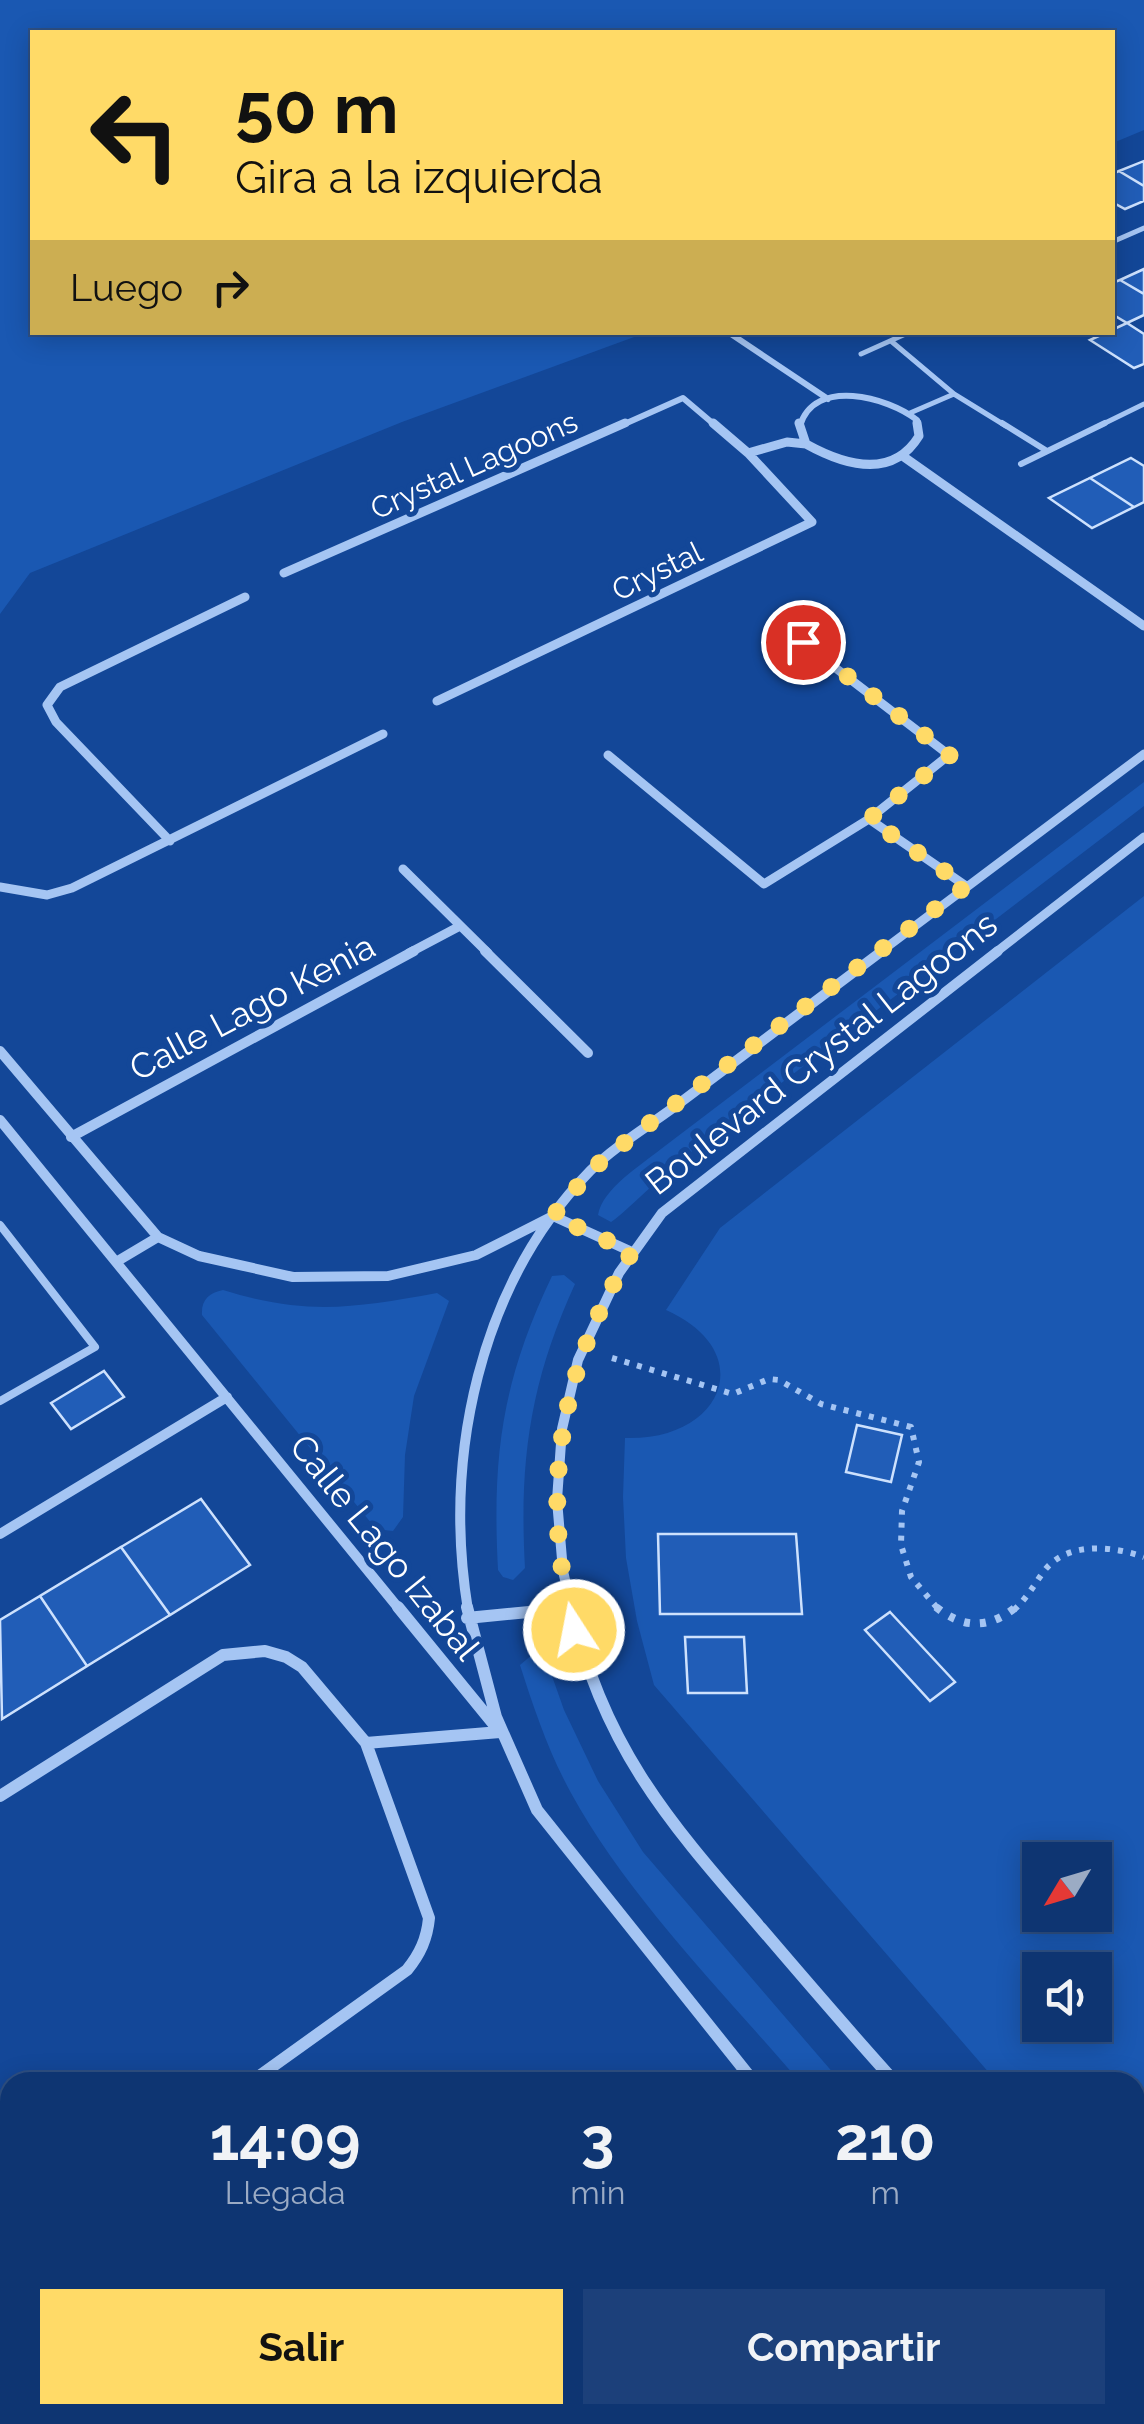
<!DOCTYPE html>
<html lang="es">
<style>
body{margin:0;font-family:Raleway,sans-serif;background:#1c407a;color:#f1f3f6;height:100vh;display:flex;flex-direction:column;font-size:38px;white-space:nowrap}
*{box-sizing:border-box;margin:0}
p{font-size:32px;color:#9babc4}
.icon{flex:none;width:55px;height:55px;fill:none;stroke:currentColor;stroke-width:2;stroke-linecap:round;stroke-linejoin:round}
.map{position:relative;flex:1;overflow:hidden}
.side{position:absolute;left:0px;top:2072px;width:1145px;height:352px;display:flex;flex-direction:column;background:#0e3572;border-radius:30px 30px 0 0;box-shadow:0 5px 25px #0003,0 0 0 2px #2e5084}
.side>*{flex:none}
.top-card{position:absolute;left:30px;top:30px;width:1085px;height:305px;border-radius:0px;box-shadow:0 5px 25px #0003,0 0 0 2px #2e5084;background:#ffda67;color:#111;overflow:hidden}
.needle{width:65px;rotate:232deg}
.tools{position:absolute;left:1022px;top:1842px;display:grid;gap:20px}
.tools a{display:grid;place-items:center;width:90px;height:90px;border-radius:0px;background:#0e3572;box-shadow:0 5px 25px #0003,0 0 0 2px #2e5084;font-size:50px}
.pin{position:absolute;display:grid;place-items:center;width:85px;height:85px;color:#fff;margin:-42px;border:5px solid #fff;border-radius:50%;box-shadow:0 2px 10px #0007}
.me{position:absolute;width:110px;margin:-55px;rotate:349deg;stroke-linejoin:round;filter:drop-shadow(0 0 8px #0008)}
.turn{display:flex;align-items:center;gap:35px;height:210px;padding:0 40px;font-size:45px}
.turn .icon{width:130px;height:130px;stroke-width:2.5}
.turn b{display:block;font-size:70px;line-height:85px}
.then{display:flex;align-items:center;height:95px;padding:0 40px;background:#0003;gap:20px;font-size:38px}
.eta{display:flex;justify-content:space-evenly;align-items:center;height:170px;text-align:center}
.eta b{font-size:60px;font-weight:700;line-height:70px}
.action{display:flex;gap:20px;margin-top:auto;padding:20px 40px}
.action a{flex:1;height:115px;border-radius:0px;background:#ffda67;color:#111;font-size:40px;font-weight:700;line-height:115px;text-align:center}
.action a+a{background:#1c407a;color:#f1f3f6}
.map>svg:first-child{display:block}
.green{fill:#1a58b2;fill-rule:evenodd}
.building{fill:#215db7;stroke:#cde1fd;stroke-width:2.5}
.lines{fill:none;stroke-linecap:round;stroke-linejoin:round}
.path-far1{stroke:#a5c5f3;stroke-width:6;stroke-dasharray:5 8;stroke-linecap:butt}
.path{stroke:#a5c5f3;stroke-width:8;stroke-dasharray:6 10;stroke-linecap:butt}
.lane-far2{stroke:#a5c5f3;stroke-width:5}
.lane-far1{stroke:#a5c5f3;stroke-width:6}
.lane{stroke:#a5c5f3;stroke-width:8}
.street-far3{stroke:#a5c5f3;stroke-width:6}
.street-far2{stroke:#a5c5f3;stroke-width:9}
.street-far1{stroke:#a5c5f3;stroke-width:10}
.street{stroke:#a5c5f3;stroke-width:12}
.route{stroke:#ffda67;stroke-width:18;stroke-dasharray:0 32.4}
.labels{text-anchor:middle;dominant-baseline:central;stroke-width:10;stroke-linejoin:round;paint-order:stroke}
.far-street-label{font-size:30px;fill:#fff;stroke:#134798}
.street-label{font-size:35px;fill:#fff;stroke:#134798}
</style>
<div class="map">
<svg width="1144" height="2424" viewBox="0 0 1144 2424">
<rect width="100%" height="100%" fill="#134798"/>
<path class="green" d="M0,0H1144V130L1113,143L1112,32H32V332L645,333L402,422L30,573L0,614Z
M1144,782V806L678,1162C666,1172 617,1220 611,1222L598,1215C603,1188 640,1166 661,1149Z
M1144,896V2247L1135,2237V2082H997L654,1685L637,1621L626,1558L623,1497L625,1438C723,1441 760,1352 666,1310L720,1228ZM1040,1860H1095V1915H1040ZM1040,1970H1095V2025H1040Z
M564,1275L575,1284C530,1382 519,1461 525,1568L513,1580L503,1577L498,1570C492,1455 502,1381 552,1276Z
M223,1290C307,1316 354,1308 437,1293L449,1301L414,1396L405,1455L403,1517L393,1531L376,1529L202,1315C201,1300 209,1293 223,1290Z
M533,1654L546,1659L564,1710L598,1781L643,1852L841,2082H800C724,1993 627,1896 571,1793C549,1753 534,1709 520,1665Z"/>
<path class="building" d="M1144,161V186L1119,171Z
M1119,171L1144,186V201L1125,209L1112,202V174Z
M1144,269V294L1120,280Z
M1120,280L1144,294V315L1127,323L1112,314V283Z
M1127,323L1144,334V364L1134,368L1090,340Z
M1131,458L1144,466V502L1134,507L1090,478Z
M1090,478L1134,507L1092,528L1049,498Z
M104,1371L124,1397L71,1429L51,1403Z
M857,1425L902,1435L891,1482L846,1472Z
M201,1499L250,1565L170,1615L121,1547Z
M658,1534H796L802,1614H660Z
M121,1547L170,1615L87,1666L40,1596Z
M40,1596L87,1666L2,1719L0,1620Z
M890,1612L955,1682L930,1701L865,1630Z
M685,1637H744L747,1693H688Z"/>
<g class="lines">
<path class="path-far1" d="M612,1358L733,1394L769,1379L779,1380L821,1404L911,1427L919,1462L902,1511L901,1545L911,1577L939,1610
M1014,1610C1027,1598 1034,1585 1044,1571C1067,1541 1113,1546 1144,1557"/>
<path class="path" d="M936,1607C963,1629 989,1629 1016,1607"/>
<path class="lane-far2" d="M1112,242L1144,228
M891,341L954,394L1006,426
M861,354L910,332
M910,413L954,394
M1099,426L1144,404"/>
<path class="lane-far1" d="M1002,423L1047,451
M1021,464L1105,423"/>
<path class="lane" d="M0,1225L95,1347L0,1401"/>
<path class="street-far3" d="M728,332L828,399
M620,426L683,398L716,426
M800,426C814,377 888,397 917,420L918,426"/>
<path class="street-far2" d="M799,423L806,444C844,465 892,480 919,436L917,423
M748,453L787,442L806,444
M904,457L1144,626
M284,573L625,423
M437,701L812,522L748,453L713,423
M608,755L764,884L869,819L949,755L803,643
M869,819L966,886
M170,841L56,722L47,705L60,687L245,597
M403,869L488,953
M0,887L47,895L72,888L383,734
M409,953L460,926
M879,953L1144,754
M995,953L1144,837"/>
<path class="street-far1" d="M485,951L588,1053
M0,1051L158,1237L199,1256L293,1277L388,1276L476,1255L553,1216L632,1252
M0,1120L400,1610
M71,1137L414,951
M116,1262L158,1237
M0,1534L227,1397
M468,1610C443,1457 479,1285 590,1171C616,1145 652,1124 681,1102C748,1052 815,1001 882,951
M554,1610L570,1608
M572,1610L563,1571L557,1500L562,1429L578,1360L619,1273L662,1213L998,951"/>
<path class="street" d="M398,1607L496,1727
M467,1607L496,1717L537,1810L754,2082
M571,1607C602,1743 666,1819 754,1920C801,1975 847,2029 895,2082
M467,1618L570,1608
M366,1743L500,1732
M0,1796L223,1655L265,1651L286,1657L302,1667L366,1743L429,1918C427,1939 420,1954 407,1970L251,2082
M0,2264L10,2257
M1135,2358L1144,2369
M830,2415L837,2424
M1021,2415L1028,2424
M502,2424L514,2415
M906,2424L917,2415"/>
</g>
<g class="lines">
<path class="route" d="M574,1630C570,1608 564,1585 561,1562C547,1450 573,1347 632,1252L553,1216L592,1169L638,1132L966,886L869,819L950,755L803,642"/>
</g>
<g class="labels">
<g class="far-street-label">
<text transform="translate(474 465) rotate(-24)">Crystal Lagoons</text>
<text transform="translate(657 571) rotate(-26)">Crystal</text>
</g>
<g class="street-label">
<text transform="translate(252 1007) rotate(-28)">Calle Lago Kenia</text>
<text transform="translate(821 1053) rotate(-38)">Boulevard Crystal Lagoons</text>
<text transform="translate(385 1547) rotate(51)">Calle Lago Izabal</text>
</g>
</g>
</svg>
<div class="tools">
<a><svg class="needle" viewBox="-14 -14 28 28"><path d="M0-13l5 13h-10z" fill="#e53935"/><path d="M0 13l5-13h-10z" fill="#9babc4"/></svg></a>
<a><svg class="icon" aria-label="sound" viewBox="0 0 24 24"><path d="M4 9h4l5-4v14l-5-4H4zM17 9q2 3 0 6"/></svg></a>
</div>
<div class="pin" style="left:803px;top:642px;background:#d93025"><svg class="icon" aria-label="arrive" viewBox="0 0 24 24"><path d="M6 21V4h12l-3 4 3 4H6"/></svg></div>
<svg class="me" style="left:574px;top:1630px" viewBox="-20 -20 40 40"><circle r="17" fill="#ffda67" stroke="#fff" stroke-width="3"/><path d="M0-11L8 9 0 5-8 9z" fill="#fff"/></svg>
<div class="top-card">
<div class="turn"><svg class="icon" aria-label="left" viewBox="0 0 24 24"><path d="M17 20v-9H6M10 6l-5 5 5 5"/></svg><div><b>50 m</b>Gira a la izquierda</div></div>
<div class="then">Luego<svg class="icon" aria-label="right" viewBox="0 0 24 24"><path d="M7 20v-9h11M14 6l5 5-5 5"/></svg></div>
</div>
<section class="side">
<div class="eta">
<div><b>14:09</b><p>Llegada</p></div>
<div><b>3</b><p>min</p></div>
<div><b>210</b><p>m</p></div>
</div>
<div class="action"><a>Salir</a><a>Compartir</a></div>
</section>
</div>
